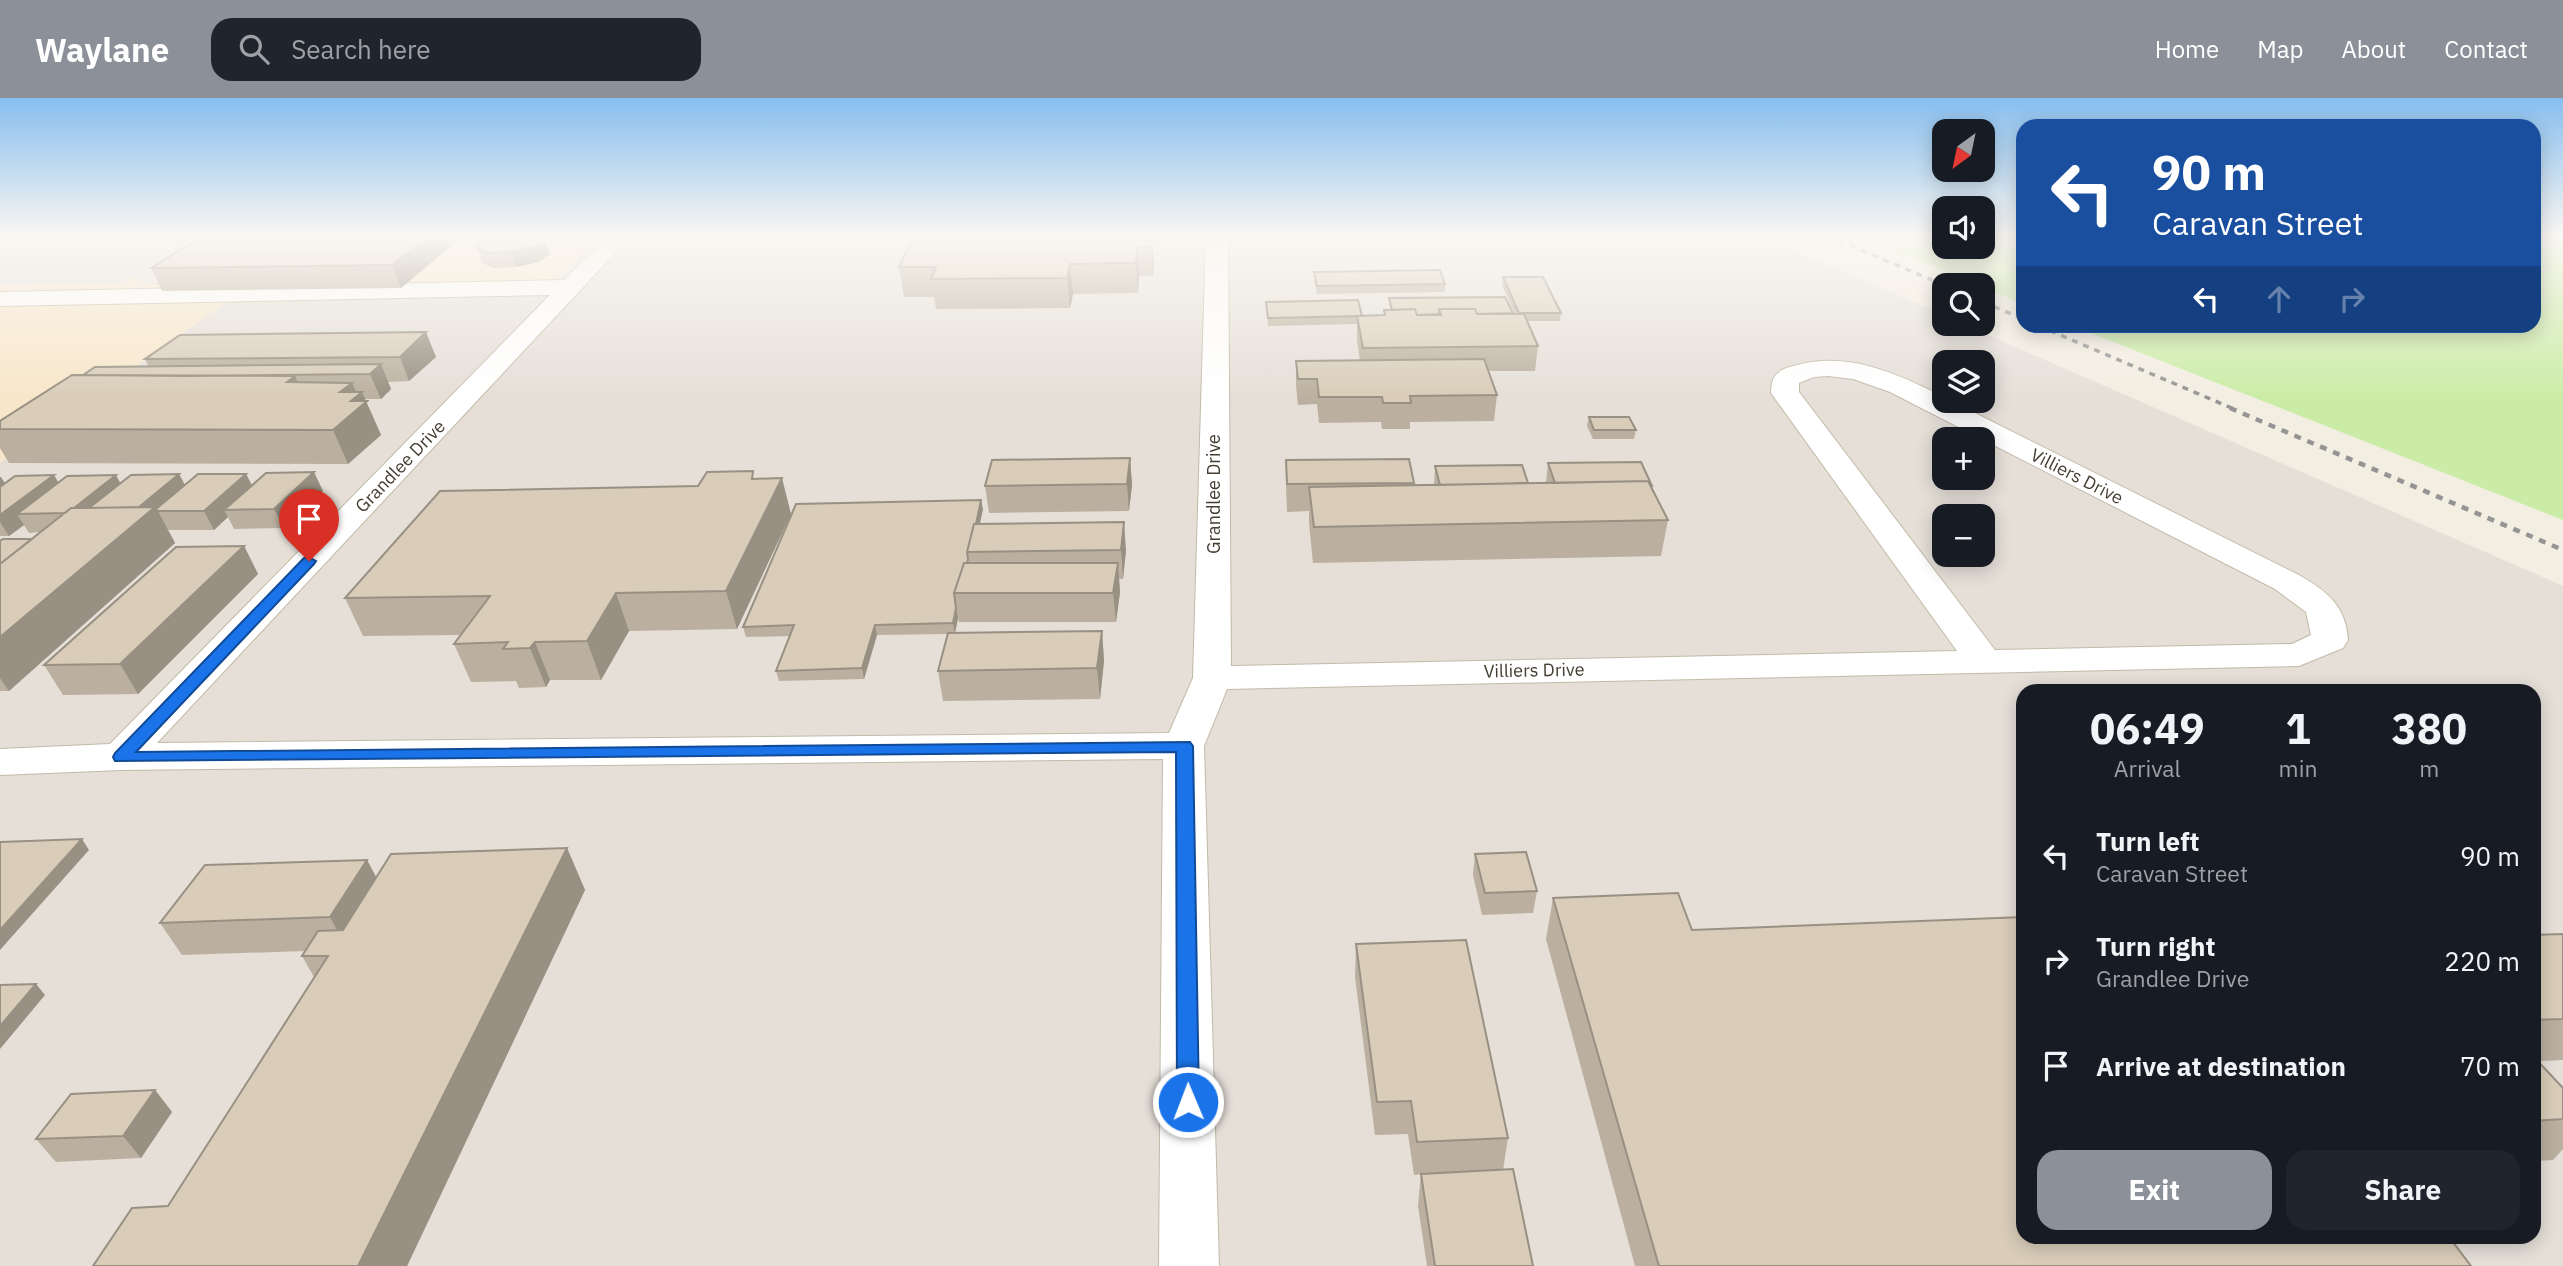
<!DOCTYPE html>
<meta charset="utf-8">
<style>
body{margin:0;font-family:"IBM Plex Sans",sans-serif;background:#20242c;color:#f1f3f6;height:100vh;display:flex;flex-direction:column;font-size:26px;white-space:nowrap}
*{box-sizing:border-box;margin:0}
p{font-size:23px;color:#9ea1a6}
.icon{flex:none;width:38px;height:38px;fill:none;stroke:currentColor;stroke-width:2;stroke-linecap:round;stroke-linejoin:round}
.map{position:relative;flex:1;overflow:hidden}
.drawer{position:absolute;left:2016px;top:586px;width:525px;height:560px;display:flex;flex-direction:column;background:#171b24;border-radius:21px;box-shadow:0 4px 18px #0003}
.drawer>*{flex:none}
.guide{position:absolute;left:2016px;top:21px;width:525px;height:214px;border-radius:21px;box-shadow:0 4px 18px #0003;background:#1a4fa0;color:#fff;overflow:hidden}
.needle{width:46px;rotate:213deg}
.buttons{position:absolute;left:1932px;top:21px;display:grid;gap:14px}
.buttons a{display:grid;place-items:center;width:63px;height:63px;border-radius:14px;background:#171b24;box-shadow:0 4px 18px #0003;font-size:35px}
.pin{position:absolute;display:grid;place-items:center;width:60px;height:60px;color:#fff;margin:-72px -30px;border-radius:50% 50% 50% 0;rotate:-45deg;box-shadow:0 0 7px #0007}
.pin .icon{rotate:45deg}
.me{position:absolute;width:77px;margin:-38px;rotate:359deg;stroke-linejoin:round;filter:drop-shadow(0 0 5px #0008)}
.turn{display:flex;align-items:center;gap:24px;height:147px;padding:0 21px;font-size:32px}
.turn .icon{width:91px;height:91px;stroke-width:2.5}
.turn b{display:block;font-size:49px;line-height:60px}
.lanes{display:flex;align-items:center;height:66px;padding:0 21px;background:#0003;justify-content:center;gap:35px;direction:ltr}
.lanes .off{opacity:.35}
.eta{display:flex;justify-content:space-evenly;align-items:center;height:119px;text-align:center}
.eta b{font-size:42px;font-weight:800;line-height:49px}
.cta{display:flex;gap:14px;margin-top:auto;padding:14px 21px}
.cta a{flex:1;height:80px;border-radius:21px;background:#8c9099;color:#fff;font-size:28px;font-weight:800;line-height:80px;text-align:center}
.cta a+a{background:#20242c;color:#f1f3f6}
ul{padding:0;list-style:none}
li{display:flex;align-items:center;gap:21px;height:105px;padding:0 21px}
li div{flex:1}
li b{display:block;font-size:26px}
li em{font-style:normal}
header{display:flex;align-items:center;gap:42px;box-sizing:border-box;height:98px;padding:0 35px;background:#8c9099;color:#fff}
header strong{font-size:33px}
nav{display:flex;gap:38px;margin-inline-start:auto;font-size:24px}
.search{width:490px;height:63px;background:#20242c;display:flex;align-items:center;gap:18px;box-sizing:border-box;padding:0 24px;border-radius:21px;color:#9ea1a6;font-size:26px}
.map>svg:first-child{display:block}
.commercial{fill:#f8e6ca}
.industrial{fill:#e5dfd8;fill-rule:evenodd}
.green{fill:#cbeca6}
.parking{fill:#e3e0db}
.lines{fill:none;stroke-linecap:round;stroke-linejoin:round}
.minor-casing{stroke:#c2baa7;stroke-width:2}
.minor{fill:#fff;fill-rule:evenodd}
.rail-far1{stroke:#949494;stroke-width:3.5;stroke-dasharray:6 6;stroke-linecap:butt}
.rail{stroke:#949494;stroke-width:4.5;stroke-dasharray:7 7;stroke-linecap:butt}
.wall{fill:#bbb09f}
.shaded-wall{fill:#989082}
.building{fill:#d9cdb9;stroke:#989082;stroke-width:2}
.route{fill:#1a73e8;stroke:#114b97;stroke-width:2}
.labels{text-anchor:middle;dominant-baseline:central;stroke-width:5;stroke-linejoin:round;paint-order:stroke}
.street-label{font-size:18px;fill:#453e32;stroke:#fff}
</style>
<header>
<strong>Waylane</strong>
<div class="search"><svg class="icon" aria-label="search" viewBox="0 0 24 24"><circle cx="10" cy="10" r="6"/><path d="M15 15l6 6"/></svg>Search here</div>
<nav><a>Home</a><a>Map</a><a>About</a><a>Contact</a></nav>
</header>
<div class="map">
<svg width="2563" height="1168" viewBox="0 0 2563 1168">
<rect width="100%" height="100%" fill="#f3eee2"/>
<path class="commercial" d="M0,138H599L543,195L228,203L0,365Z"/>
<path class="industrial" d="M599,138H1762L1944,217V226H1963L2563,488V1168H0V365L228,203L543,195ZM1944,264H1983V303H1944ZM1944,341H1983V380H1944ZM1944,418H1983V457H1944ZM2023,593H2534V1139H2023Z"/>
<path class="green" d="M1861,138H1944V149H1983V138H2023V206Z
M2534,138H2563V422L2073,228H2534Z"/>
<path class="parking" d="M0,138H235L158,187H135L142,183L140,180H130L121,186L0,188Z"/>
<g class="lines">
<g class="minor-casing">
<path id="minor" d="M608,138H631L157,645L1169,635L1193,580L1206,138H1228L1231,568L1957,553L1771,295C1771,276 1779,271 1797,267C1849,253 1898,276 1944,299V303H1951L2299,477C2327,493 2346,508 2348,542L2343,550L2299,568L1227,591L1204,648L1219,1168H1159L1163,661L121,672L0,677V651L110,646L550,197L0,208V194L564,182ZM1828,278L1853,281L1890,294L2275,491L2306,514L2311,537L2292,546L1995,552L1799,294V285L1814,279Z"/>
</g>
<use href="#minor" class="minor"/>
<path class="rail-far1" d="M1828,138L1944,187
M1983,204L2023,221
M2039,228L2234,311"/>
<path class="rail" d="M2230,310L2563,452"/>
</g>
<path class="wall" d="M203,138H463L401,190L162,193L151,170Z
M1152,138L1154,166L1153,178H1139L1138,195L1073,196L1070,210L936,211L934,199H904L899,169Z
M545,142L550,156L538,164L516,169L493,170L482,165L477,150Z
M1314,174L1445,186V194L1317,196L1314,182Z
M1503,179L1561,215L1560,223H1527L1538,248L1535,273H1488L1497,297L1494,323L1410,324V331H1382L1381,324L1319,325L1317,306L1298,307L1296,288V263H1360L1357,242V226L1268,228L1266,204L1362,218L1384,217V212H1390L1389,200L1515,216L1502,187Z
M180,237L436,259L409,283L388,284L391,291L381,301H365L381,337L348,366L9,365L0,350V323L83,277L149,269L145,261Z
M1589,319L1636,332L1634,341H1593L1587,328Z
M1130,360L1132,387L1129,413L989,415L985,388Z
M1286,362L1414,385V387H1434L1435,368L1528,385H1546L1548,365L1652,388V390L1668,422L1661,458L1313,465L1309,425V413L1287,414L1286,389Z
M179,376L185,387L246,376L252,387L323,393L284,430L234,431L228,419L214,432H168L175,445L9,593H0V443L32,441L40,434L29,435L24,427L9,438H0V379L5,385L54,377L58,385H120Z
M755,381L791,416L737,531L629,533L601,582H550L546,589L519,590L516,583L471,584L454,546L461,537L363,538L345,500L698,388Z
M983,411L980,426L1126,452L1123,481H1119L1120,494L1116,524H959L958,520L955,535L1102,533L1104,563L1100,601L943,603L938,573L948,536L877,537L864,581L779,583L776,573L790,538L746,539L743,529Z
M244,448L258,476L138,596L63,597L44,567Z
M567,750L585,792L407,1168H93L168,1108L314,879L302,858L305,853L182,857L160,825L367,762L376,779Z
M1475,756L1537,793L1533,815L1482,817L1473,777Z
M1553,800L1692,832L2023,1139L2471,1168H1635L1546,841Z
M2563,836V962L2537,963L2534,1023V837Z
M1356,846L1508,1040L1503,1072L1533,1168H1427L1418,1108L1421,1076L1414,1077L1408,1036L1375,1037L1355,879Z
M155,992L172,1014L141,1060L56,1064L36,1041Z
M2563,1021V1051L2553,1062L2534,1063V1023Z"/>
<path class="shaded-wall" d="M429,138H463L401,190L392,167Z
M1151,138H1152L1154,166L1153,178Z
M545,142L550,156L538,164L516,169L510,154Z
M1137,149L1139,178L1138,195L1136,165Z
M1070,166L1073,196L1070,210L1067,180Z
M426,234L436,259L409,283L400,259Z
M381,266L391,291L381,301L370,276Z
M295,278L310,311L287,284Z
M352,285L358,298L362,294L381,337L348,366L333,332L340,294Z
M1130,360L1132,387L1129,413L1127,386Z
M314,374L323,393L284,430L274,411Z
M179,376L189,395L158,413L175,445L9,593L0,580V539L134,414Z
M246,376L255,394L224,412L228,419L214,432L204,413Z
M54,377L65,396L17,416L24,427L9,438L0,424V417Z
M116,377L126,396L104,414L68,415Z
M0,379H1L12,397L0,406Z
M782,380L791,416L737,531L726,493Z
M981,402L983,411L973,454H969Z
M1124,424L1126,452L1123,481L1121,452Z
M244,448L258,476L138,596L120,566Z
M1118,465L1120,494L1116,524L1113,495Z
M616,495L629,533L601,582L587,543Z
M956,510L958,520L955,535L953,525Z
M875,527L877,537L864,581L862,570Z
M1102,533L1104,563L1100,601L1097,570Z
M535,544L550,582L546,589L530,550Z
M82,741L89,752L0,852V832Z
M567,750L585,792L407,1168H358Z
M367,762L384,794L348,852L330,819Z
M36,886L45,897L0,951V928Z
M155,992L172,1014L141,1060L123,1038Z"/>
<path class="building" d="M203,138H429L392,167L151,170Z
M495,138H544L545,142L533,149L510,154L488,155L477,150L479,143Z
M914,138H1152L1151,149H1137L1136,165L1070,166L1067,180L931,181L936,169H899Z
M1440,172L1445,186L1317,188L1314,174Z
M1503,179H1543L1561,215H1519Z
M1505,199L1513,215L1477,216L1475,211H1439V216L1417,217L1415,211L1392,212L1389,200Z
M1358,202L1362,218L1268,220L1266,204Z
M1415,211L1417,217H1441L1439,211H1475L1477,216H1524L1538,248L1363,250L1357,218L1385,217L1384,212Z
M426,234L400,259L145,261L180,237Z
M1484,261L1497,297L1410,298L1411,305H1383L1382,299H1319L1317,281H1298L1296,263Z
M381,266L370,276L186,278L83,277L95,269Z
M72,277L295,278L287,284L352,285L340,294H362L351,303H367L333,332L0,331V323Z
M1589,319H1629L1636,332H1594Z
M1130,360L1127,386L985,388L992,362Z
M1409,361L1414,385L1287,386L1286,362Z
M1641,364L1652,388H1651L1648,383L1555,385L1548,365Z
M1522,367L1528,385L1440,387L1435,368Z
M753,373L752,381L782,380L726,493L616,495L587,543L535,544L530,550L503,551L508,544L454,546L490,498L345,500L440,393L698,388L707,374Z
M314,374L274,411L224,412L266,375Z
M179,376L139,409L89,410L131,377Z
M198,376H246L204,413H158L156,411Z
M54,377L0,417V389L15,378Z
M116,377L74,410H71L65,415L17,416L67,378Z
M1648,383L1668,422L1314,429L1309,389Z
M981,402L976,426H974L967,454L968,461L967,465H964L954,495L956,510L953,525L875,527L862,570L776,573L794,527L743,529L796,406Z
M155,409L0,539V466L71,410Z
M1124,424L1121,452L967,454L974,426Z
M3,441H32L0,466V443Z
M244,448L120,566L44,567L176,449Z
M964,465H1118L1113,495H954Z
M1102,533L1097,570L938,573L948,535Z
M82,741L0,832V744Z
M567,750L358,1168H93L132,1110L168,1108L328,858H302L318,833L343,832L391,756Z
M1526,754L1537,793L1485,795L1475,756Z
M367,762L330,819L160,825L205,767Z
M1678,795L1692,832L2023,819V1139H2449L2471,1168H1659L1553,800Z
M2563,836V921L2534,922V837Z
M1466,842L1508,1040L1417,1044L1411,1003L1377,1004L1356,846Z
M36,886L0,928V887Z
M2534,959L2563,990V1021L2534,1023Z
M155,992L123,1038L36,1041L71,996Z
M1513,1071L1533,1168H1435L1421,1076Z"/>
<linearGradient id="sky" x2="0" y2="1"><stop stop-color="#87beee"/><stop offset="0.46" stop-color="#faf7f2"/><stop offset="1" stop-color="#faf7f2" stop-opacity="0"/></linearGradient>
<rect width="2563" height="301" fill="url(#sky)"/>
<path class="route" d="M309,459L316,463L314,466L136,654L1190,644L1193,648L1199,1004L1196,1010L1188,1013L1180,1010L1177,1004L1176,654L115,663L113,659L115,655L304,460Z"/>
<g class="labels">
<g class="street-label">
<text transform="translate(400 368) rotate(-46)">Grandlee Drive</text>
<text transform="translate(2077 378) rotate(27)">Villiers Drive</text>
<text transform="translate(1213 396) rotate(-90)">Grandlee Drive</text>
<text transform="translate(1534 572) rotate(-1)">Villiers Drive</text>
</g>
</g>
</svg>
<div class="buttons">
<a><svg class="needle" viewBox="-14 -14 28 28"><path d="M0-13l5 13h-10z" fill="#e53935"/><path d="M0 13l5-13h-10z" fill="#9ea1a6"/></svg></a>
<a><svg class="icon" aria-label="sound" viewBox="0 0 24 24"><path d="M4 9h4l5-4v14l-5-4H4zM17 9q2 3 0 6"/></svg></a>
<a><svg class="icon" aria-label="search" viewBox="0 0 24 24"><circle cx="10" cy="10" r="6"/><path d="M15 15l6 6"/></svg></a>
<a><svg class="icon" aria-label="layers" viewBox="0 0 24 24"><path d="M12 4l9 5-9 5-9-5zM3 14l9 5 9-5"/></svg></a>
<a>+</a>
<a>−</a>
</div>
<div class="pin" style="left:309px;top:463px;background:#d93025"><svg class="icon" aria-label="arrive" viewBox="0 0 24 24"><path d="M6 21V4h12l-3 4 3 4H6"/></svg></div>
<svg class="me" style="left:1188px;top:1004px" viewBox="-20 -20 40 40"><circle r="17" fill="#1a73e8" stroke="#fff" stroke-width="3"/><path d="M0-11L8 9 0 5-8 9z" fill="#fff"/></svg>
<div class="guide">
<div class="turn"><svg class="icon" aria-label="left" viewBox="0 0 24 24"><path d="M17 20v-9H6M10 6l-5 5 5 5"/></svg><div><b>90 m</b>Caravan Street</div></div>
<div class="lanes"><svg class="icon" aria-label="left" viewBox="0 0 24 24"><path d="M17 20v-9H6M10 6l-5 5 5 5"/></svg><svg class="icon off" aria-label="ahead" viewBox="0 0 24 24"><path d="M12 20V5M6 11l6-6 6 6"/></svg><svg class="icon off" aria-label="right" viewBox="0 0 24 24"><path d="M7 20v-9h11M14 6l5 5-5 5"/></svg></div>
</div>
<section class="drawer">
<div class="eta">
<div><b>06:49</b><p>Arrival</p></div>
<div><b>1</b><p>min</p></div>
<div><b>380</b><p>m</p></div>
</div>
<ul>
<li><svg class="icon" aria-label="left" viewBox="0 0 24 24"><path d="M17 20v-9H6M10 6l-5 5 5 5"/></svg><div><b>Turn left</b><p>Caravan Street</p></div><em>90 m</em></li>
<li><svg class="icon" aria-label="right" viewBox="0 0 24 24"><path d="M7 20v-9h11M14 6l5 5-5 5"/></svg><div><b>Turn right</b><p>Grandlee Drive</p></div><em>220 m</em></li>
<li><svg class="icon" aria-label="arrive" viewBox="0 0 24 24"><path d="M6 21V4h12l-3 4 3 4H6"/></svg><div><b>Arrive at destination</b></div><em>70 m</em></li>
</ul>
<div class="cta"><a>Exit</a><a>Share</a></div>
</section>
</div>
